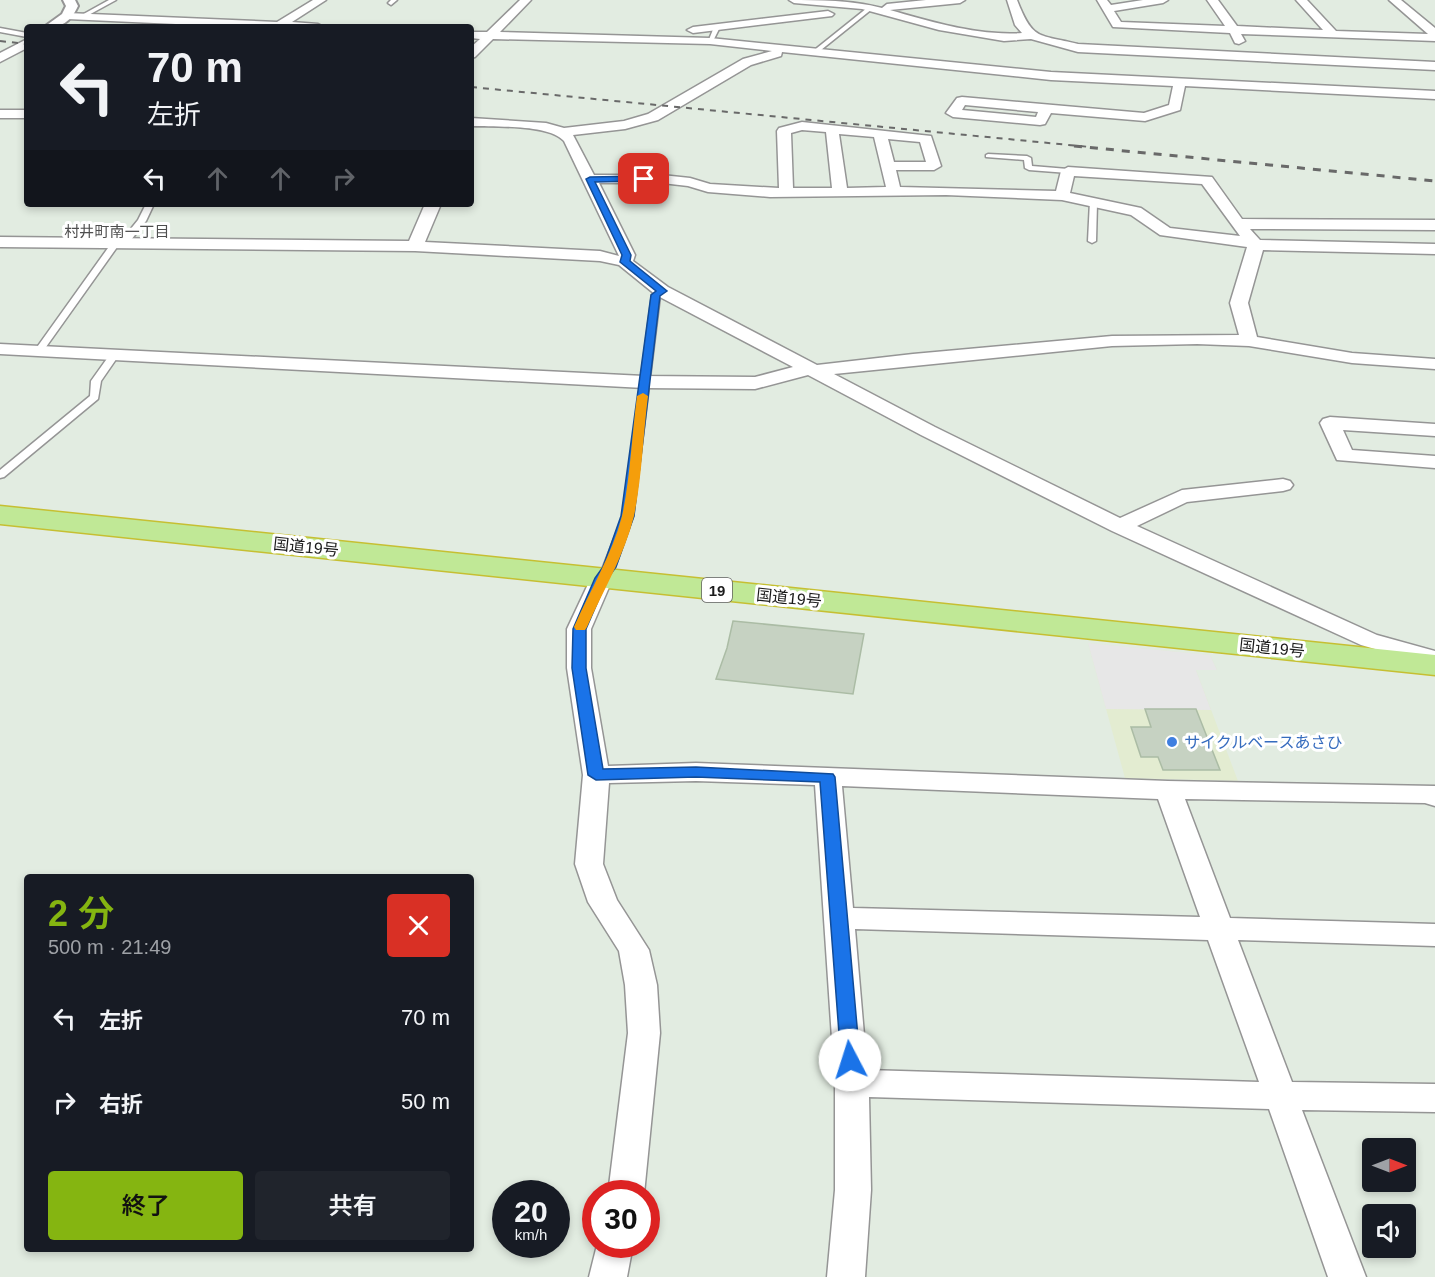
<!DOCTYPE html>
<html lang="ja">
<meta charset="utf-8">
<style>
body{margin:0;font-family:Arial,"Noto Sans JP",sans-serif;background:#20242c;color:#f1f3f6;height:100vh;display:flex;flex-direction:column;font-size:22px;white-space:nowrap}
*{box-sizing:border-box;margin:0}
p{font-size:20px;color:#9ea1a6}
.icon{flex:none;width:33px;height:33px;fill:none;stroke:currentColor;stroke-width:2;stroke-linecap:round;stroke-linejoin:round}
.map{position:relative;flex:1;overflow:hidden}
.side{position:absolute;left:24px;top:874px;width:450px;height:378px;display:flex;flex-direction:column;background:#171b24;border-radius:6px;box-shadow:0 3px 9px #0003}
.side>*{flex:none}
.hud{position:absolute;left:24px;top:24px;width:450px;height:183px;border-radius:6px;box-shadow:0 3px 9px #0003;background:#171b24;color:#f1f3f6;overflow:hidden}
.needle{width:39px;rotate:90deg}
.controls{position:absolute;left:1362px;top:1138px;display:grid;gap:12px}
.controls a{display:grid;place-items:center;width:54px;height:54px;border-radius:6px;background:#171b24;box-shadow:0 3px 9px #0003;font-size:30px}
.speed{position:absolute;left:492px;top:1180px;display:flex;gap:12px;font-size:30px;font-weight:700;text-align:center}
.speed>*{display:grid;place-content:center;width:78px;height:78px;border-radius:50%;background:#171b24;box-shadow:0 3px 9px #0003;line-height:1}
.speed small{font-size:15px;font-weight:400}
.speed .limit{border:9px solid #d22;background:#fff;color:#111}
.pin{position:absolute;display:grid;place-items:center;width:51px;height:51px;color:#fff;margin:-26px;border-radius:12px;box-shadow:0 3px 9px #0006}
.me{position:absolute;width:66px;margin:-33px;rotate:355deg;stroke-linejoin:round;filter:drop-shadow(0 0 4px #0008)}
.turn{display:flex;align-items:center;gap:21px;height:126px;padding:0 24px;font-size:27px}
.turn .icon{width:78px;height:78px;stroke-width:2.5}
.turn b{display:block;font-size:42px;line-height:51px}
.lanes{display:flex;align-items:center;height:57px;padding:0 24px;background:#0003;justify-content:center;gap:30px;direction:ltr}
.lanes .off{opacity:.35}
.round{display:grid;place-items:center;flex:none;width:63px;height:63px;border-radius:6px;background:#20242c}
.headline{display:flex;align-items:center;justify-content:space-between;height:102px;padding:0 24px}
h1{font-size:36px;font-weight:600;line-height:45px;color:#85b511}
.cta{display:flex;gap:12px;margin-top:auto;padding:12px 24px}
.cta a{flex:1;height:69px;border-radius:6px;background:#85b511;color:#111;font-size:24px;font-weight:600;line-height:69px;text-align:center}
.cta a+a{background:#20242c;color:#f1f3f6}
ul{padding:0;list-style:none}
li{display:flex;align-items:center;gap:18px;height:84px;padding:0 24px}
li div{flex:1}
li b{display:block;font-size:22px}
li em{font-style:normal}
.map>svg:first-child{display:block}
.commercial{fill:#e3ecd1}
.parking{fill:#e7e7e7}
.building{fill:#c6d2c2;stroke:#abbca5;stroke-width:1.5}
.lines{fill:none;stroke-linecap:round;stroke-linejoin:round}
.service-casing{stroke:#959595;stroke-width:3}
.minor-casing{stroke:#959595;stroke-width:3}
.tertiary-casing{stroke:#959595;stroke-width:4}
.trunk-casing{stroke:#c6bf32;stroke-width:3}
.service{fill:#fff;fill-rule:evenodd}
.minor{fill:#fff;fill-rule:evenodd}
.tertiary{fill:#fff;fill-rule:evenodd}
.trunk{fill:#c0e896;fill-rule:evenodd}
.rail-far1{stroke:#696969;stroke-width:2;stroke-dasharray:6 6;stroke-linecap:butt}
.rail{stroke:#696969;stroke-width:3;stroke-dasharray:8 8;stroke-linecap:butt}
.route{fill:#1a73e8;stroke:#114b97;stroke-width:1.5}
.slow{fill:#f59e0b}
.shop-dot{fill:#3f7fe0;stroke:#fff;stroke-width:2}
.labels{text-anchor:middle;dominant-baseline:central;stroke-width:6;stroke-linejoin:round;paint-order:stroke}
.far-neighbourhood-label{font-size:15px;fill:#4e4e4e;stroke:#fff}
.shield{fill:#fff;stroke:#5f5f5f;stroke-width:1.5}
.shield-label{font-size:15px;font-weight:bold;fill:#1b1b1b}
.street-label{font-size:16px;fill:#1b1b1b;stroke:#fff}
.shop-label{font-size:16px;fill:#366cbe;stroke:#fff;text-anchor:start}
</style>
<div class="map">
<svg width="1435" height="1277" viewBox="0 0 1435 1277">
<rect width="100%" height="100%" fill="#e2ece1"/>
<path class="commercial" d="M1088,643L1210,655L1217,670H1196L1238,781L1125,778Z"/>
<path class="parking" d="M1088,643L1210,655L1217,670H1196L1211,710L1106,709Z"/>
<path class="building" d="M733,621L864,634L853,694L716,679L727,648Z
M1145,709H1196L1220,770H1163L1158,757H1141L1131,727H1151Z"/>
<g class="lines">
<g class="service-casing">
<path id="service" d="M109,0H116L85,17L80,16Z
M391,0H397L391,5L388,3Z
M867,8L872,9L816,54H812V52Z
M717,25L720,27L713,41L708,42L714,27Z
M0,28L27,33V37L0,32Z
M988,154L1027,156L1031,158L1032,166L1068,169L1072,171L1068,173L1029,170L1025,168L1024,160L986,157V155Z
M1090,201L1097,203L1096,241L1092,243L1088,241Z
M146,204H154L146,221L127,245H121V241L138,220Z
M113,241L120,243L41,354H35V350Z
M662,288L666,291L660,296L633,516L615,567L606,580L602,581L596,578L603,567L623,516L652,295Z
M114,352L119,355L101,381L98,399L4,477L0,478V470L90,396L91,381L111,353Z"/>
</g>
<g class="minor-casing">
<path id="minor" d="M313,0H326L292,22L318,24L324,27H241L67,19L61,16L67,13L277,22Z
M520,0H531L500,32L710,38L1051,72L1435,91V99L1185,86L1180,110L1145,121L1051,113L1045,124L1040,125L953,117L946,113L957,98L962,97L1144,113L1169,105L1173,86L1051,80L782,52L781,56L751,65L658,120L625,129L573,135L594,175H662L690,178L710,184L779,188L777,131L779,128L802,122L931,136L941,166L934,170H896L900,187L1056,191L1061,171L1068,167L1212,177L1242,219L1435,220V230L1250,229L1260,240L1435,244V254L1263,250L1248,303L1257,337L1352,353L1435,359V369L1352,363L1249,346L1197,344L1112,346L834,374L935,427L1120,518L1182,490L1283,479L1290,481L1293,485L1290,489L1283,491L1187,502L1137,526L1377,635L1435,651V666L1361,645L1112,531L921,435L808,375L755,389L644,388L0,354V344L644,376L755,377L793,367L656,295L619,265L600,261L415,251L0,247V237L409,241L425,204H441L425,242L600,251L619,256L564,141C549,124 494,127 471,126V118L546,123L564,128L624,121L648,114L743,59L772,51L710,44L493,39L475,57L471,58V47L480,39L471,38V32H487ZM965,105L1038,112L1036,117L962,110ZM802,130L826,132L832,188H793L791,133ZM839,134L874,137L886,187L847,188ZM888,139L920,142L926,162H894ZM1074,176L1202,184L1240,236L1170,228L1141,208L1070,193ZM599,183H662L688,186L708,192L770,197L946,195L1062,200L1131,215L1160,235L1247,247L1230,303L1239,335L1112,336L913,354L817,365L668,287L633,261L635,255Z
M789,0C820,0 851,0 882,8L887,4L926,0H965L960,3L890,10C932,22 978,36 1022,33L1015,25L1007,0H1017C1033,41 1038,34 1078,44L1435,62V70L1078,52L1031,39L1004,41L939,30L862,9L794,3Z
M1097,0H1107L1111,5L1143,0H1168L1163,3L1114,11L1121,22L1225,26L1207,0H1218L1237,26L1323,30L1296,0H1307L1336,31L1428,34L1389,0H1401L1435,28V41L1241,34L1245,41L1239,44L1235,43L1230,33L1113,27Z
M828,11L834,14L832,16L693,33L687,30L693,27Z
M27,39V48L0,62V53Z
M0,110H27V118H0Z
M1330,417L1435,424V436L1343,430L1352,450L1435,456V468L1337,460L1320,423L1323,419Z
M602,571L610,573L613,578L591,629V668L608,766L696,763L1168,781L1435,786V806L1425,803L1185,799L1230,918L1435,924V946L1238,940L1292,1082L1435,1084V1112L1302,1110L1366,1277H1328L1269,1109L869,1097L871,1190L865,1277H827L835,1190V1083L815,785L696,781L609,783L603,864L617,900L649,950L657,985L660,1033L644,1194H608L628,1033L625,985L619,951L588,902L575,864L583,775L567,668V629L591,578L594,573ZM842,786L1158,799L1200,917L853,908ZM855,929L1208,940L1259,1082L867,1070Z
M597,1245H633L627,1277H589Z"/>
</g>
<g class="tertiary-casing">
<path id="tertiary" d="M63,0H75L78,6C70,23 62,27 44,27L62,14L66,6Z"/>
</g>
<g class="trunk-casing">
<path id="trunk" d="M0,506L1435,655V675L0,524Z"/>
</g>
<use href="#service" class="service"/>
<use href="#minor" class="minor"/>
<use href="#tertiary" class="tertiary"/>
<use href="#trunk" class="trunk"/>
<path class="rail-far1" d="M0,41L27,44
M471,87L1090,147"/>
<path class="rail" d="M1074,146L1435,181"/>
</g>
<path class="route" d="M590,177L644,176L648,179L644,181L595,182L631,255L630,261L667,291L660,296L634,516L616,567L608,578L586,629V668L603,769L696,767L833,774L835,777L860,1060L857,1065L850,1067L844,1065L841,1060L820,782L696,777L596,780L588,775L572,668L573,629L595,578L603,567L621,516L651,295L656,291L620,262L622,255L586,179Z"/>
<path class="slow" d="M643,393L648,396C643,435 642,478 634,516C625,554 603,591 587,627L585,630H576L574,627C590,590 612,555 622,516C630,480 632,434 637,396Z"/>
<circle class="shop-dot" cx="1172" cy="742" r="6"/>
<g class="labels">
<g class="far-neighbourhood-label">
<text x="117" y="231">村井町南一丁目</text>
</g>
<rect class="shield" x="702" y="578" width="30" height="24" rx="4.5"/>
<g class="shield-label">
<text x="717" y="590">19</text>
</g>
<g class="street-label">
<text transform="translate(306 547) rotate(6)">国道19号</text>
<text transform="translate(789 598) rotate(6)">国道19号</text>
<text transform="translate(1272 648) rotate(6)">国道19号</text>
</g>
<g class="shop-label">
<text x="1184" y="742">サイクルベースあさひ</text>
</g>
</g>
</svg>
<div class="controls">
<a><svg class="needle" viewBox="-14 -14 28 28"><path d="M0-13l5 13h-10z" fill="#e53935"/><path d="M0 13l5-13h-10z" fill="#9ea1a6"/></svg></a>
<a><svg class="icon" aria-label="sound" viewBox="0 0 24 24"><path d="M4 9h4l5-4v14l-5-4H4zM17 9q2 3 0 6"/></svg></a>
</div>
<div class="speed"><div>20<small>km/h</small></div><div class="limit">30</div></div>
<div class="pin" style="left:644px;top:179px;background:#d93025"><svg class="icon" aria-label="arrive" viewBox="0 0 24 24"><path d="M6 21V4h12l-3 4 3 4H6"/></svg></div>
<svg class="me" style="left:850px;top:1060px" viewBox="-20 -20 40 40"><circle r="19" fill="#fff"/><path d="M0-13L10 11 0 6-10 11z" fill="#1a73e8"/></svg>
<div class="hud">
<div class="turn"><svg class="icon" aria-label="left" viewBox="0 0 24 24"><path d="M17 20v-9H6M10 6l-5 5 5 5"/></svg><div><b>70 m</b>左折</div></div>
<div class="lanes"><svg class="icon" aria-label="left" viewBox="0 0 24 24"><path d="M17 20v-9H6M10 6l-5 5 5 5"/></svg><svg class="icon off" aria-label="ahead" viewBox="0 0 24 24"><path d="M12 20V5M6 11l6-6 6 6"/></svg><svg class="icon off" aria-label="ahead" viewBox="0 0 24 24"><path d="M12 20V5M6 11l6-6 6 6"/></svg><svg class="icon off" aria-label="right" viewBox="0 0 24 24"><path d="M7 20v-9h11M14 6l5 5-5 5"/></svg></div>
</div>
<section class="side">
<div class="headline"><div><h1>2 分</h1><p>500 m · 21:49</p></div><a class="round" style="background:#d93025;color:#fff"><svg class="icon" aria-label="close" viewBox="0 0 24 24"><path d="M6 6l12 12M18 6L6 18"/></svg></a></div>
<ul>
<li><svg class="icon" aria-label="left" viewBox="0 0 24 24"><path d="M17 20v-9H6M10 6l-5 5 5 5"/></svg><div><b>左折</b></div><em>70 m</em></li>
<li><svg class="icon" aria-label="right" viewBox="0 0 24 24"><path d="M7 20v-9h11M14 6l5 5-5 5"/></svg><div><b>右折</b></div><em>50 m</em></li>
</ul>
<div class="cta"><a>終了</a><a>共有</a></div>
</section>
</div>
